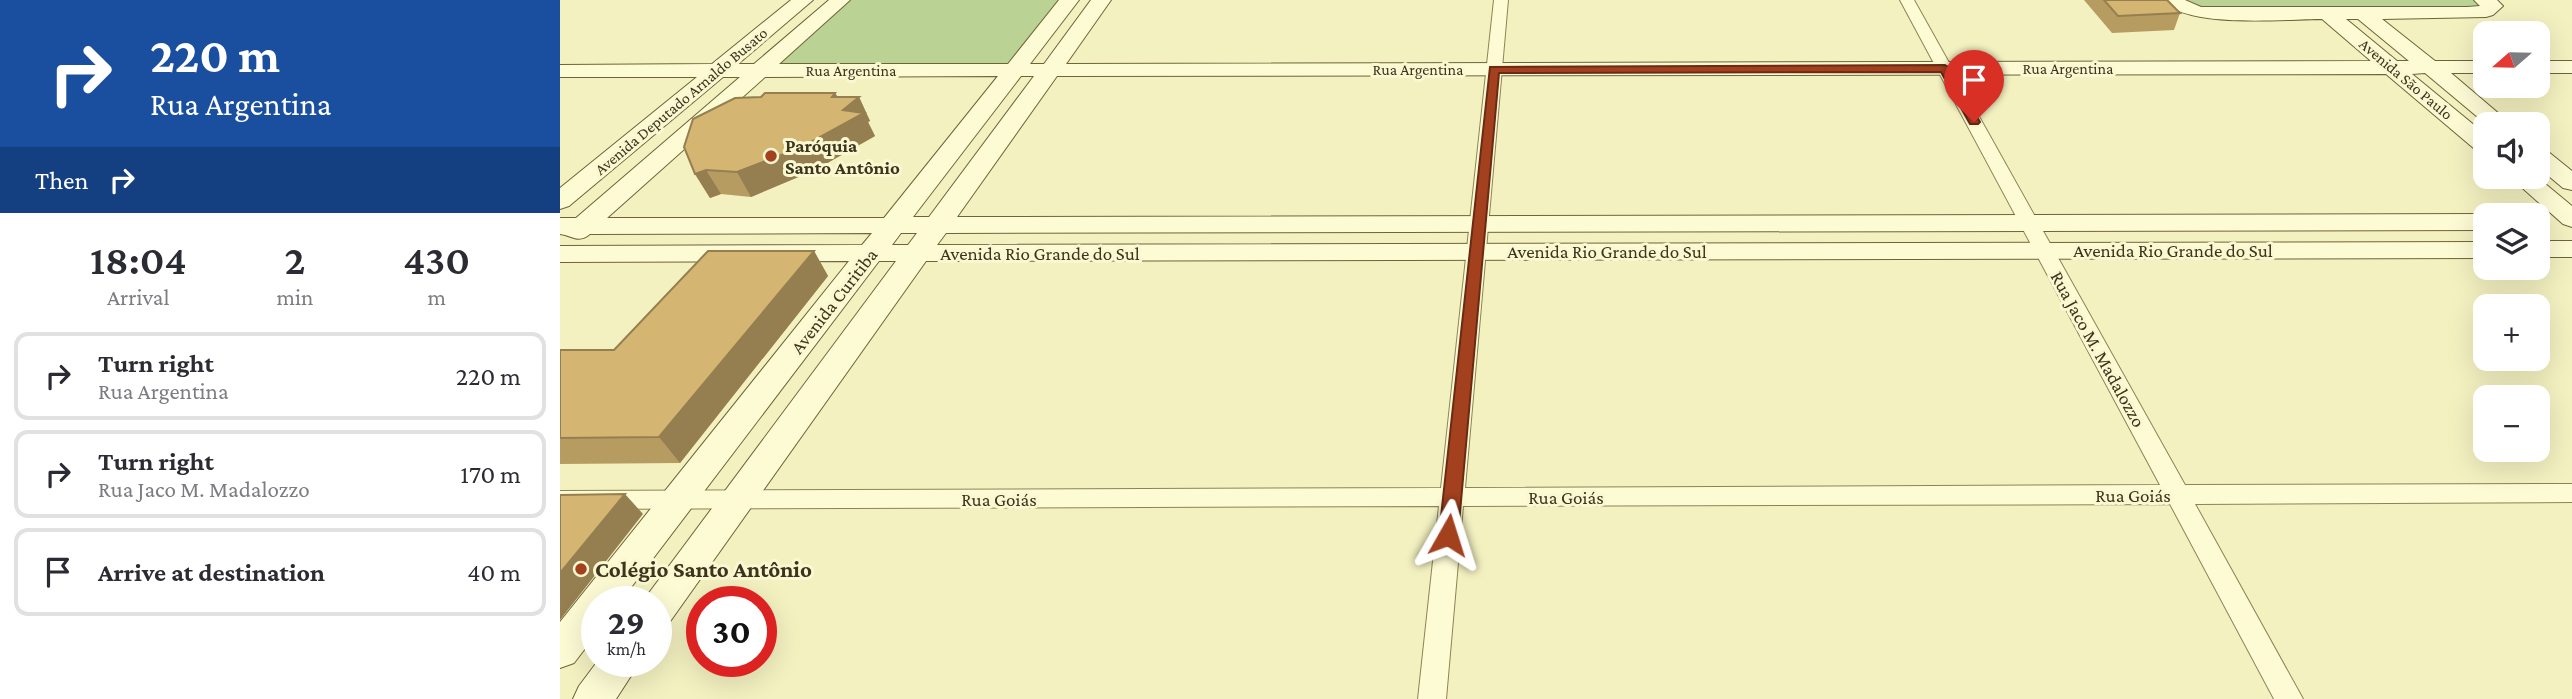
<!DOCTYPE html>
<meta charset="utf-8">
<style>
body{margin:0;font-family:"Crimson Pro",serif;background:#f7f7f7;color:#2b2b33;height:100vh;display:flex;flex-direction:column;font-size:26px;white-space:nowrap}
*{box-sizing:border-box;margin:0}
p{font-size:23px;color:#7c7c81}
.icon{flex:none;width:38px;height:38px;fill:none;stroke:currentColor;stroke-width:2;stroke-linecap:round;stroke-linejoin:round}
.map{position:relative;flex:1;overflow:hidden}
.panel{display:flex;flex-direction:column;background:#fff;width:560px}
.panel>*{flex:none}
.top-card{background:#1a4fa0;color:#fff;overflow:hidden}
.needle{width:46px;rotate:250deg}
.buttons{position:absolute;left:1913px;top:21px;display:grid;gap:14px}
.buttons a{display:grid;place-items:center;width:77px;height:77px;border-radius:14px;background:#fff;box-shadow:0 7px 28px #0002;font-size:35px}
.speed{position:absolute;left:21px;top:586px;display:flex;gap:14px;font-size:35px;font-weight:700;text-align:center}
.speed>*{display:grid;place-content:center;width:91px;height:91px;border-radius:50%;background:#fff;box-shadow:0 7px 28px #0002;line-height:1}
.speed small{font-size:18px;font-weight:400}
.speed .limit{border:10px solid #d22;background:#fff;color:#111}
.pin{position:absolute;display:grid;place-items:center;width:60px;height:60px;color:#fff;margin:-72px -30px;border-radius:50% 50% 50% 0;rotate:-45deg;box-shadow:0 0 7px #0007}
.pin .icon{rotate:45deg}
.me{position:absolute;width:77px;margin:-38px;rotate:6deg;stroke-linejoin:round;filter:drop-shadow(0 0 5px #0008)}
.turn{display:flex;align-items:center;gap:24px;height:147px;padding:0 35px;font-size:32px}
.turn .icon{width:91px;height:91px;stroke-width:2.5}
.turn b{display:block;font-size:49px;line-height:60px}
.then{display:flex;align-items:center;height:66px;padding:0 35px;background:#0003;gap:14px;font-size:26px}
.eta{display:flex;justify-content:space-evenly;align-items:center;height:119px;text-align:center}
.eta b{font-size:42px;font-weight:600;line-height:49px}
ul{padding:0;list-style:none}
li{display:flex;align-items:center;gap:21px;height:88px;margin:0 14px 10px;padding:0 21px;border:4px solid #e1e1e2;border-radius:14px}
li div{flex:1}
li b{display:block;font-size:26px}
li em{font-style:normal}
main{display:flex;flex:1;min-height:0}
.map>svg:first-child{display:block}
.green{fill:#bad293}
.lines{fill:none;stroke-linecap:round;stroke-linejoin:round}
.street-casing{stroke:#8e8356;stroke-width:2}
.secondary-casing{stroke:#706339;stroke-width:2}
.street{fill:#fcfbd4;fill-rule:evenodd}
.secondary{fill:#fcfbd4;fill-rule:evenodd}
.wall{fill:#b79c62}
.shaded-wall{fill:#957f50}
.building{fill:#d5b572;stroke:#957f50;stroke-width:2}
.route{fill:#a3411f;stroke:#6a2a14;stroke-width:2}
.poi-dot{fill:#a3411f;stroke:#f9f8d1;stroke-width:2.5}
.labels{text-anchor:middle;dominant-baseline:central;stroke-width:6;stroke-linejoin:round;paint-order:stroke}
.far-street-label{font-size:16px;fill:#3c341c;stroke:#f9f8d1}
.poi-label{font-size:19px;font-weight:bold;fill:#3c341c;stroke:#f9f8d1;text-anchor:start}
.street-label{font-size:19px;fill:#3c341c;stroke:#f9f8d1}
.near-poi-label{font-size:23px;font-weight:bold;fill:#3c341c;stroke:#f9f8d1;text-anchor:start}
</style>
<main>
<section class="panel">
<div class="top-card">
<div class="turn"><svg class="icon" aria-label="right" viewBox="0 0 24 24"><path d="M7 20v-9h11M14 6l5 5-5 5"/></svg><div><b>220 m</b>Rua Argentina</div></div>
<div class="then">Then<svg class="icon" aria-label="right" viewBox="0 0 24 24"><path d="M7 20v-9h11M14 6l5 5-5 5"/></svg></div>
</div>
<div class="eta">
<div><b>18:04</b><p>Arrival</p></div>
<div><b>2</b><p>min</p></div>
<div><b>430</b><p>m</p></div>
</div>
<ul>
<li><svg class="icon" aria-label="right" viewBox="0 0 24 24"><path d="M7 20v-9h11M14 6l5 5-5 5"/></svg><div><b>Turn right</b><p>Rua Argentina</p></div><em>220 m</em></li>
<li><svg class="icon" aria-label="right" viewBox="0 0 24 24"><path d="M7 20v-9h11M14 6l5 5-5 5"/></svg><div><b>Turn right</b><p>Rua Jaco M. Madalozzo</p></div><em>170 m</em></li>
<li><svg class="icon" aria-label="arrive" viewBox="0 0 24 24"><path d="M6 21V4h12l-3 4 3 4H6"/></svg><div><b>Arrive at destination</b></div><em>40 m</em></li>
</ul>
</section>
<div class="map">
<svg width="2012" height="699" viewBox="0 0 2012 699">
<rect width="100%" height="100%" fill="#f3f1c0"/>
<path class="green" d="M288,0H504L450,67L209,68Z
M1622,0H1918L1924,4L1919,9L1642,10Z"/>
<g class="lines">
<g class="street-casing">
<path id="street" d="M934,0H948L905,488L1600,485L1340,0H1354L1625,485L2012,484V502L1635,504L1743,699H1714L1610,504L903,506L886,699H858L879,506L0,509V491L881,488Z"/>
</g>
<g class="secondary-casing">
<path id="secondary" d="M231,0H253L178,64H194L269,0H290L219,64H448L499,0H519L470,64H484L531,0H551L506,64L1811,61L1762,19C1726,19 1625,29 1603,0H1625L1641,7H1907L1920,6L1914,0H1937L1943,6L1933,15L1926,17L1822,19L1875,61H1925V73H1891L1951,124H1926L1865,73L1852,74L1925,134V153L1917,151L1826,74L497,76L397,217L1925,214L1929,215H1925V230L386,233L377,245L1925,242V258L366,261L109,623L96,628V602L83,601L336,261H319L60,602H37V633L14,663L0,668V622L289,261L0,262V246L302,245L312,233L30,234C18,244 11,235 0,234V218H16L180,77H163L9,206L0,209V188L137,77H0V65L152,64ZM1786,19H1798L1849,61H1837ZM438,76L324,218H47L205,77ZM461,76H474L369,217H353ZM341,233H357L348,245H332Z
M1978,61H2012V73H1978Z
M1978,148L1986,150L2012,171V190L2003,188L1978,167Z
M1950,177H1977L2012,206V227L2003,224Z
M1978,241H2012V257H1978Z
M37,662H80L56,699H13L19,686Z"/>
</g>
<use href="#street" class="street"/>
<use href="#secondary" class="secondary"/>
</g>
<path class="wall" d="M1524,0H1607L1620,13L1614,30L1552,33Z
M275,93L278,97H299L310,121L308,122L315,136L255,170L191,197L161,194L150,198L135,174Z
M254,251L268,276L120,463L0,464V350H54Z"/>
<path class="shaded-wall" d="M275,93L284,109L299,97L310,121L308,122L315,136L255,170L191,197L177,172L272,97Z
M146,170L161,194L150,198L135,174Z
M254,251L268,276L120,463L99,437Z
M65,494L83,514L0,620V573Z"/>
<path class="building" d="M1544,0H1607L1620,13L1558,16Z
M205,93H275L272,97H299L283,110L304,113L242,147L177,172L146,170L135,174L124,147L133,119L175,98L201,97Z
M148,251H254L99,437L0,438V350H54Z
M65,494L0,573V495Z"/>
<path class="route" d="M1385,65L1390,68L1420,122L1418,124H1410L1381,72L939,73L898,535L895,540L888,543L881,540L879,535L930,67Z"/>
<g class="poi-dot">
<circle cx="211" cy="156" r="7"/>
<circle cx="21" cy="569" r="7"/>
</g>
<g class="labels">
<g class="far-street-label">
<text x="1508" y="68">Rua Argentina</text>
<text x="858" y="69">Rua Argentina</text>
<text x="291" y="70">Rua Argentina</text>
<text transform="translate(1846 79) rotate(40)">Avenida São Paulo</text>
<text transform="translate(121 101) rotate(-40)">Avenida Deputado Arnaldo Busato</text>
</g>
<g class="poi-label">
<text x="225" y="145">Paróquia<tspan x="225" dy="22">Santo Antônio</tspan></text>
</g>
<g class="street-label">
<text x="1613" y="250">Avenida Rio Grande do Sul</text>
<text x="1047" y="251">Avenida Rio Grande do Sul</text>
<text x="480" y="253">Avenida Rio Grande do Sul</text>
<text transform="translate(274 301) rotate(-52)">Avenida Curitiba</text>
<text transform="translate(1538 349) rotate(61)">Rua Jaco M. Madalozzo</text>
<text x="1573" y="495">Rua Goiás</text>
<text x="1006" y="497">Rua Goiás</text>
<text x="439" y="499">Rua Goiás</text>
</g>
<g class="near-poi-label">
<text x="35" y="569">Colégio Santo Antônio</text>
</g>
</g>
</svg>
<div class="buttons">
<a><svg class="needle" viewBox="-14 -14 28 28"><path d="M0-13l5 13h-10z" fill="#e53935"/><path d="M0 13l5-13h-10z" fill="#7c7c81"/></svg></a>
<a><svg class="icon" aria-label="sound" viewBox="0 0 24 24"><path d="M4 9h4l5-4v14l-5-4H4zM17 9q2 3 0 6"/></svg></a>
<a><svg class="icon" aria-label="layers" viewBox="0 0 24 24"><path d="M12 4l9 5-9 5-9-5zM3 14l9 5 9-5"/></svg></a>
<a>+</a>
<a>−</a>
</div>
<div class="speed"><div>29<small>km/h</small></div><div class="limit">30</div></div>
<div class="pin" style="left:1414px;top:122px;background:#d93025"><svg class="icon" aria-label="arrive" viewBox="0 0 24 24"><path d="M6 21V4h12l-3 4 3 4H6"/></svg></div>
<svg class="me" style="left:888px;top:535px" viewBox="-20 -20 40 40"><path d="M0-17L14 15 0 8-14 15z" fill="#a3411f" stroke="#fff" stroke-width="4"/></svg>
</div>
</main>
